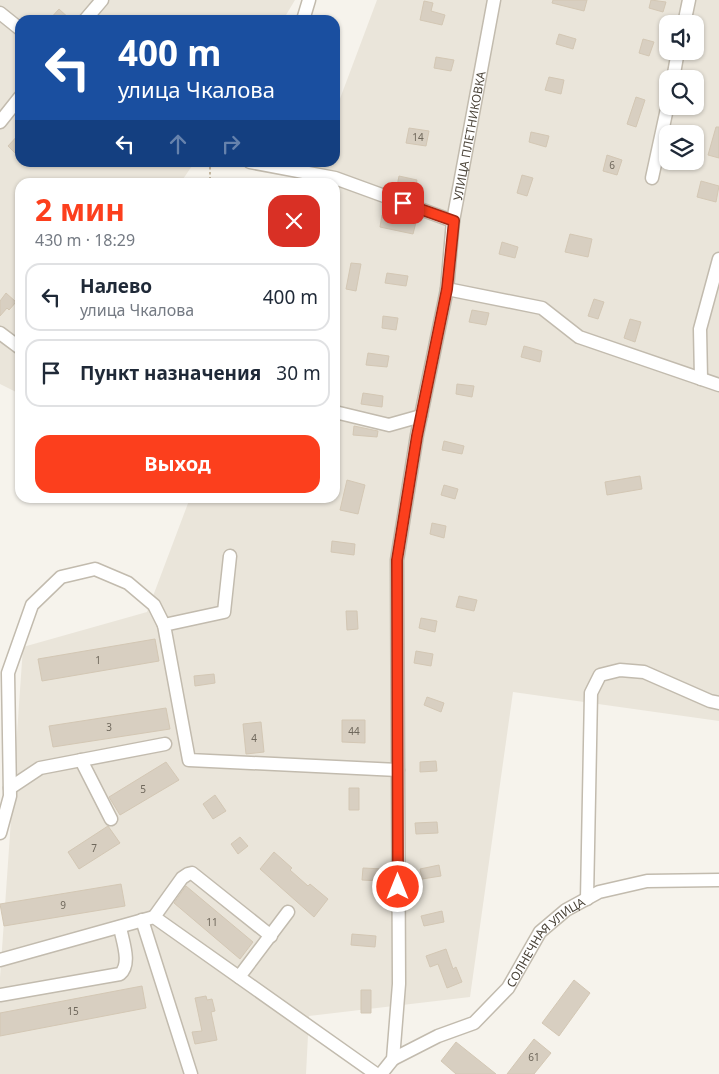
<!DOCTYPE html>
<html lang="ru">
<meta charset="utf-8">
<style>
body{margin:0;font-family:"Noto Sans",sans-serif;background:#f6f6f7;color:#1f2937;height:100vh;display:flex;flex-direction:column;font-size:19px;white-space:nowrap}
*{box-sizing:border-box;margin:0}
p{font-size:16px;color:#747a83}
.icon{flex:none;width:28px;height:28px;fill:none;stroke:currentColor;stroke-width:2;stroke-linecap:round;stroke-linejoin:round}
.map{position:relative;flex:1;overflow:hidden}
.drawer{position:absolute;left:15px;top:178px;width:325px;height:325px;display:flex;flex-direction:column;background:#fff;border-radius:15px;box-shadow:0 1px 4px #0004}
.drawer>*{flex:none}
.hud{position:absolute;left:15px;top:15px;width:325px;height:152px;border-radius:15px;box-shadow:0 1px 4px #0004;background:#1a4fa0;color:#fff;overflow:hidden}
.controls{position:absolute;left:659px;top:15px;display:grid;gap:10px}
.controls a{display:grid;place-items:center;width:45px;height:45px;border-radius:10px;background:#fff;box-shadow:0 1px 4px #0004;font-size:25px}
.pin{position:absolute;display:grid;place-items:center;width:42px;height:42px;color:#fff;margin:-21px;border-radius:10px;box-shadow:0 2px 8px #0006}
.me{position:absolute;width:55px;margin:-28px;rotate:0deg;stroke-linejoin:round;filter:drop-shadow(0 0 4px #0008)}
.turn{display:flex;align-items:center;gap:18px;height:105px;padding:0 20px;font-size:22px}
.turn .icon{width:65px;height:65px;stroke-width:2.5}
.turn b{display:block;font-size:35px;line-height:42px}
.lanes{display:flex;align-items:center;height:48px;padding:0 20px;background:#0003;justify-content:center;gap:25px;direction:ltr}
.lanes .off{opacity:.35}
.round{display:grid;place-items:center;flex:none;width:52px;height:52px;border-radius:15px;background:#f6f6f7}
.headline{display:flex;align-items:center;justify-content:space-between;height:85px;padding:0 20px}
h1{font-size:30px;font-weight:700;line-height:38px;color:#fc3f1d}
.primary-button{display:flex;gap:10px;margin-top:auto;padding:10px 20px}
.primary-button a{flex:1;height:58px;border-radius:15px;background:#fc3f1d;color:#fff;font-size:20px;font-weight:700;line-height:58px;text-align:center}
ul{padding:0;list-style:none}
li{display:flex;align-items:center;gap:15px;height:68px;margin:0 10px 8px;padding:0 10px;border:2px solid #e0e1e3;border-radius:15px}
li div{flex:1}
li b{display:block;font-size:19px}
li em{font-style:normal}
.map>svg:first-child{display:block}
.residential{fill:#eae5da;fill-rule:evenodd}
.building{fill:#d8cfc1;stroke:#d3c7b4}
.lines{fill:none;stroke-linecap:round;stroke-linejoin:round}
.minor-casing{stroke:#c2bbae;stroke-width:15}
.path{stroke:#c4b79f;stroke-width:2;stroke-dasharray:2.5 2.5;stroke-linecap:butt}
.minor{stroke:#fff;stroke-width:12}
.route-casing{stroke:#a42913;stroke-width:12}
.route{stroke:#fc3f1d;stroke-width:9}
.labels{text-anchor:middle;dominant-baseline:central;stroke-width:4;stroke-linejoin:round;paint-order:stroke}
.number-label{font-size:10px;fill:#6e675b}
.street-label{font-size:12px;fill:#4b4439;stroke:#fff}
</style>
<div class="map">
<svg width="719" height="1074" viewBox="0 0 719 1074">
<rect width="100%" height="100%" fill="#f6f3ec"/>
<path class="residential" d="M0,0H295L283,20H20V162L194,163L181,182H20V394L0,384Z
M377,0H719V721L513,692L470,997L309,1016L306,1074H0V978L23,647L147,612L190,498H335V182H309L316,163L335,162V112ZM668,24H695V51H668ZM668,79H695V106H668ZM668,134H695V161H668Z"/>
<path class="building" d="M553,0H587L584,11L552,3Z
M651,0L666,2L663,12L649,8Z
M424,1L433,3L431,11L445,15L442,25L420,20Z
M59,9L71,20H49Z
M559,34L576,39L573,49L556,44Z
M643,39L654,42L649,56L639,53Z
M436,57L454,60L451,71L434,68Z
M549,77L564,80L561,94L545,90Z
M636,97L645,100L636,127L627,124Z
M716,127H719V158L708,155Z
M409,128L429,131L426,146L406,143Z
M531,132L549,136L546,147L529,142Z
M20,133V158L8,146Z
M607,155L622,160L617,175L603,171Z
M522,175L533,178L527,196L517,193Z
M399,176L417,180L415,190L397,186Z
M701,181L719,186L716,202L697,197Z
M382,215L416,222L413,234L380,227Z
M570,234L592,239L588,257L565,252Z
M502,242L518,247L515,258L499,254Z
M351,263L361,264L356,291L346,289Z
M387,273L408,276L406,286L385,283Z
M6,293L16,302L9,310L7,308L0,316V301Z
M594,299L604,302L598,319L588,316Z
M472,310L489,313L486,325L469,322Z
M383,316L398,318L396,330L382,328Z
M630,319L641,322L635,342L624,338Z
M524,346L542,351L540,362L521,357Z
M368,353L389,356L387,367L366,365Z
M457,384L474,386L472,397L456,394Z
M363,393L383,396L382,407L361,404Z
M354,426L378,431L377,437L353,435Z
M444,441L464,446L462,454L442,450Z
M640,476L642,489L607,495L605,482Z
M347,480L365,485L358,514L340,510Z
M444,485L458,489L455,499L441,495Z
M432,523L446,526L444,538L430,534Z
M332,541L355,544L354,555L331,552Z
M459,596L477,600L474,611L456,607Z
M346,611H357L358,629L347,630Z
M421,618L437,621L435,632L419,628Z
M155,639L159,661L42,681L38,659Z
M416,651L433,654L431,666L414,663Z
M214,674L215,683L195,686L194,676Z
M427,697L444,703L441,712L424,705Z
M166,708L170,729L53,747L49,726Z
M342,720H365V743L342,742Z
M261,722L264,752L246,754L243,724Z
M436,761L437,771L420,772V762Z
M166,762L179,780L120,815L109,797Z
M349,788H359V810H349Z
M215,795L226,811L213,819L203,804Z
M437,822L438,833L416,834L415,823Z
M108,826L120,843L79,869L68,852Z
M240,837L248,846L238,854L231,844Z
M274,852L292,868L290,870L308,886L310,884L328,899L314,917L260,869Z
M439,865L441,876L422,879L420,869Z
M363,868L383,869V881L362,880Z
M121,884L125,906L4,926L0,904Z
M186,886L253,942L240,959L174,903Z
M442,911L444,922L424,926L421,916Z
M352,934L376,936L375,947L351,945Z
M446,949L453,969L456,967L462,982L447,988L438,964L430,967L426,956Z
M574,980L590,993L559,1036L542,1023Z
M142,986L146,1008L0,1036V1013Z
M361,990H371V1013H361Z
M206,996L207,1000L212,999L215,1011L211,1012L217,1040L195,1044L192,1032L202,1031L195,998Z
M534,1039L551,1053L534,1074H507Z
M456,1042L496,1074H456L441,1061Z"/>
<g class="lines">
<g class="minor-casing">
<g id="minor">
<path d="M0,13L20,29"/>
<path d="M85,20L102,0"/>
<path d="M303,20L309,0"/>
<path d="M684,24L689,0"/>
<path d="M673,79L678,51"/>
<path d="M0,122L20,97"/>
<path d="M250,162L335,178L453,221"/>
<path d="M652,178L668,104"/>
<path d="M447,289L542,308L579,337L719,385"/>
<path d="M0,333L20,348"/>
<path d="M701,379L700,329L719,259"/>
<path d="M335,412L389,425L421,416"/>
<path d="M230,556L224,612L164,625L189,760L398,770"/>
<path d="M81,760L111,819"/>
<path d="M10,788L40,768L165,744"/>
<path d="M0,833L10,796L8,673L32,605L61,577L95,569L128,583L154,605L164,625"/>
<path d="M587,899L591,693L600,675L620,670L644,672L710,701L719,703"/>
<path d="M154,917L182,878L188,874L192,873L271,936"/>
<path d="M142,920L191,1074"/>
<path d="M0,960L154,917L376,1074"/>
<path d="M239,977L288,912"/>
<path d="M0,995L120,974C132,964 122,940 120,927"/>
<path id="s1" d="M393,1059L438,1036L474,1023L508,988L540,932L566,910L599,892L647,881L719,880"/>
<path id="s2" d="M381,1074L393,1059L399,984L397,560L417,435L447,289L453,221L494,0"/>
</g>
</g>
<path class="path" d="M210,162V182"/>
<use href="#minor" class="minor"/>
</g>
<g class="lines">
<g class="route-casing">
<path id="route" d="M398,887L397,560L417,436L447,289L454,221L403,203"/>
</g>
<use href="#route" class="route"/>
</g>
<g class="labels">
<g class="number-label">
<text x="418" y="137">14</text>
<text x="612" y="165">6</text>
<text x="98" y="660">1</text>
<text x="109" y="727">3</text>
<text x="354" y="731">44</text>
<text x="254" y="738">4</text>
<text x="143" y="789">5</text>
<text x="94" y="848">7</text>
<text x="63" y="905">9</text>
<text x="212" y="922">11</text>
<text x="73" y="1011">15</text>
<text x="534" y="1057">61</text>
</g>
<g class="street-label">
<text stroke="none"><textPath href="#s2" startOffset="949">УЛИЦА ПЛЕТНИКОВКА</textPath></text>
<text stroke="none"><textPath href="#s1" startOffset="198">СОЛНЕЧНАЯ УЛИЦА</textPath></text>
</g>
</g>
</svg>
<div class="controls">
<a><svg class="icon" aria-label="sound" viewBox="0 0 24 24"><path d="M4 9h4l5-4v14l-5-4H4zM17 9q2 3 0 6"/></svg></a>
<a><svg class="icon" aria-label="search" viewBox="0 0 24 24"><circle cx="10" cy="10" r="6"/><path d="M15 15l6 6"/></svg></a>
<a><svg class="icon" aria-label="layers" viewBox="0 0 24 24"><path d="M12 4l9 5-9 5-9-5zM3 14l9 5 9-5"/></svg></a>
</div>
<div class="pin" style="left:403px;top:203px;background:#d93025"><svg class="icon" aria-label="arrive" viewBox="0 0 24 24"><path d="M6 21V4h12l-3 4 3 4H6"/></svg></div>
<svg class="me" style="left:398px;top:887px" viewBox="-20 -20 40 40"><circle r="17" fill="#fc3f1d" stroke="#fff" stroke-width="3"/><path d="M0-11L8 9 0 5-8 9z" fill="#fff"/></svg>
<div class="hud">
<div class="turn"><svg class="icon" aria-label="left" viewBox="0 0 24 24"><path d="M17 20v-9H6M10 6l-5 5 5 5"/></svg><div><b>400 m</b>улица Чкалова</div></div>
<div class="lanes"><svg class="icon" aria-label="left" viewBox="0 0 24 24"><path d="M17 20v-9H6M10 6l-5 5 5 5"/></svg><svg class="icon off" aria-label="ahead" viewBox="0 0 24 24"><path d="M12 20V5M6 11l6-6 6 6"/></svg><svg class="icon off" aria-label="right" viewBox="0 0 24 24"><path d="M7 20v-9h11M14 6l5 5-5 5"/></svg></div>
</div>
<section class="drawer">
<div class="headline"><div><h1>2 мин</h1><p>430 m · 18:29</p></div><a class="round" style="background:#d93025;color:#fff"><svg class="icon" aria-label="close" viewBox="0 0 24 24"><path d="M6 6l12 12M18 6L6 18"/></svg></a></div>
<ul>
<li><svg class="icon" aria-label="left" viewBox="0 0 24 24"><path d="M17 20v-9H6M10 6l-5 5 5 5"/></svg><div><b>Налево</b><p>улица Чкалова</p></div><em>400 m</em></li>
<li><svg class="icon" aria-label="arrive" viewBox="0 0 24 24"><path d="M6 21V4h12l-3 4 3 4H6"/></svg><div><b>Пункт назначения</b></div><em>30 m</em></li>
</ul>
<div class="primary-button"><a>Выход</a></div>
</section>
</div>
